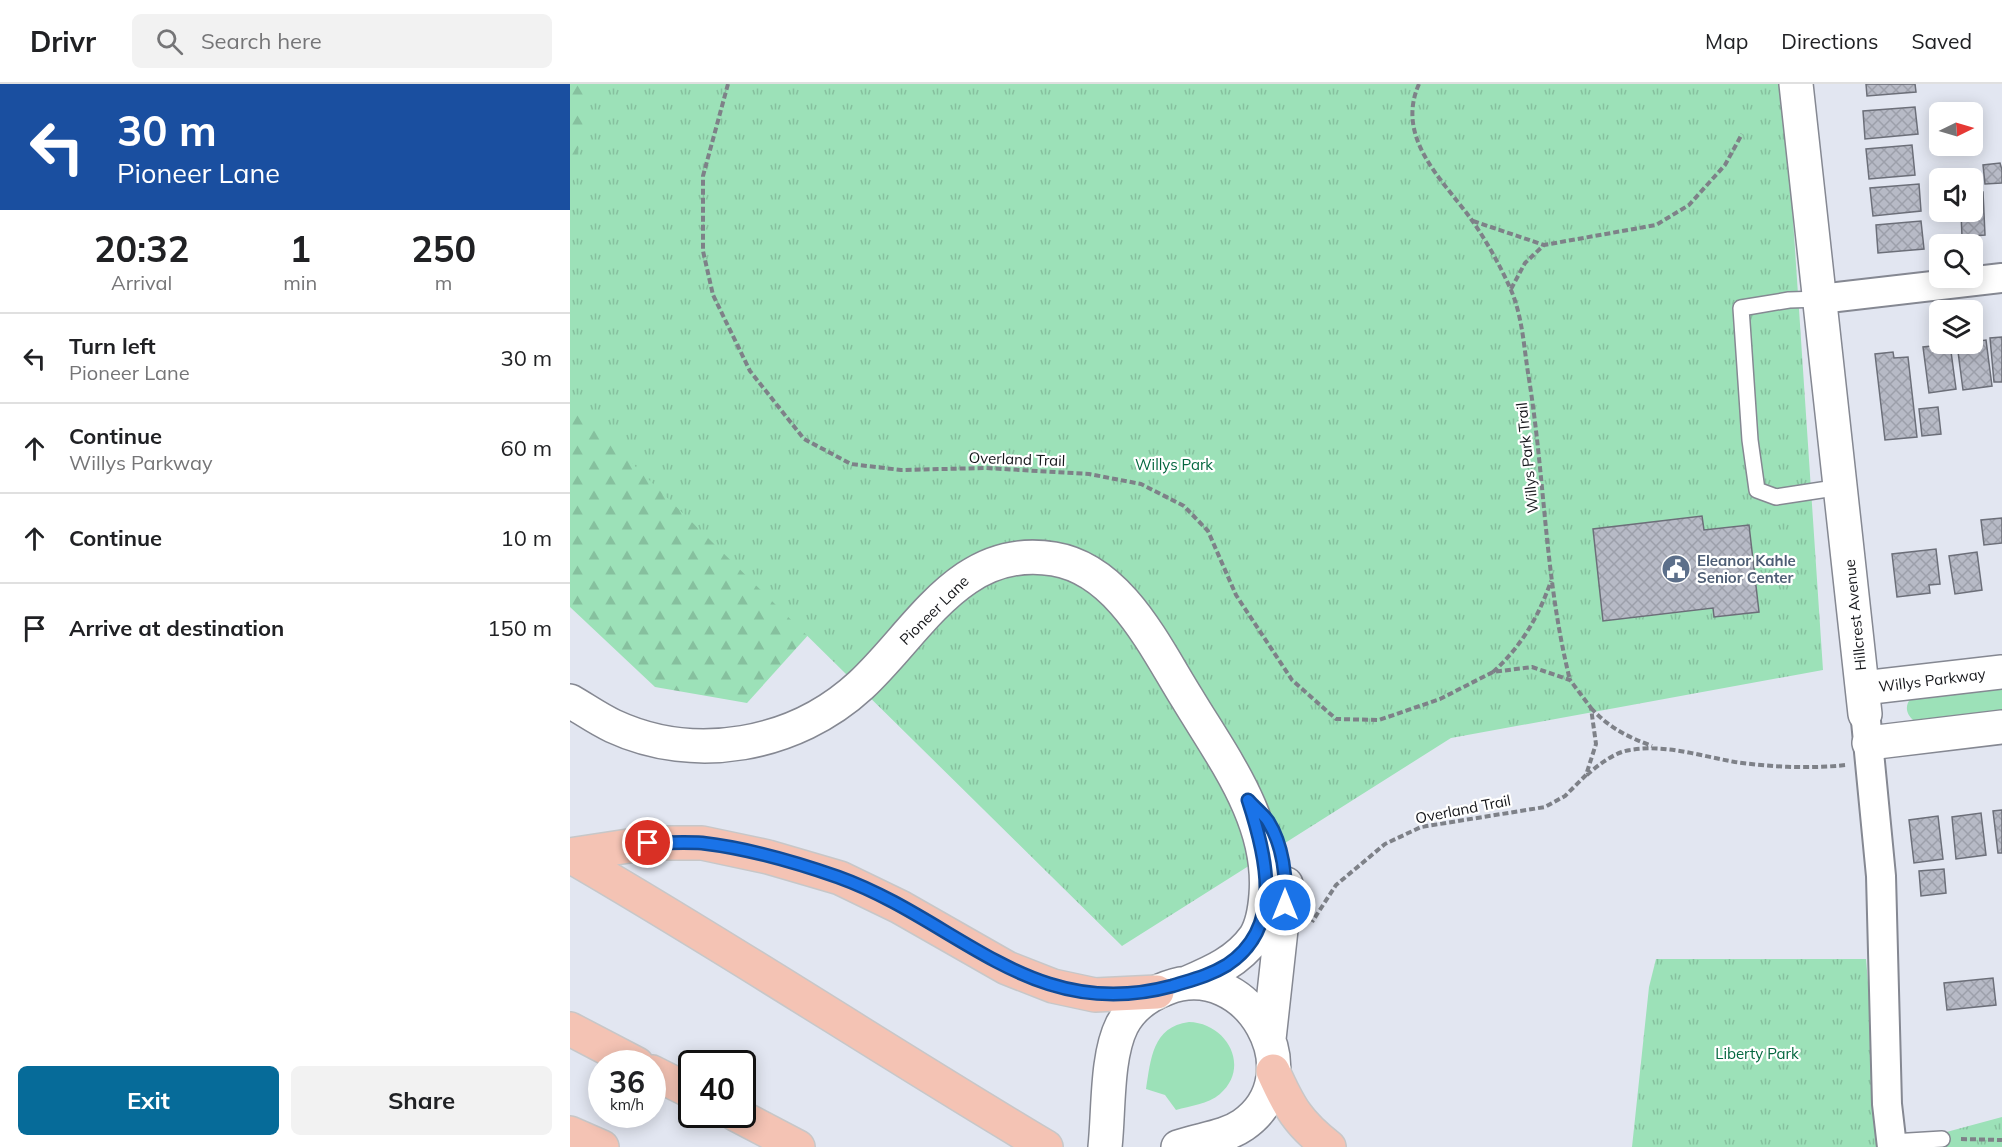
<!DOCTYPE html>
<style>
body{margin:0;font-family:Mulish,sans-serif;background:#f2f2f2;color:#202124;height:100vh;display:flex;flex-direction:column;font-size:22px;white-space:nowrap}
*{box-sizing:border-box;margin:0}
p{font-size:20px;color:#757577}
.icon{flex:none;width:33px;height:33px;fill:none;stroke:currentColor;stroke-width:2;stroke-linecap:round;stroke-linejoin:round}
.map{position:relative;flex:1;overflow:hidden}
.side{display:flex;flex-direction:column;background:#fff;width:570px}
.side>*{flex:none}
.top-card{background:#1a4fa0;color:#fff;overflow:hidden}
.needle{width:39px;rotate:85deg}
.controls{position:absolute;left:1359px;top:18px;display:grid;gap:12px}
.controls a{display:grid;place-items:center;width:54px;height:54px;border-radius:9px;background:#fff;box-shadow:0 3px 15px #0003;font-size:30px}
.speed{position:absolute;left:18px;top:966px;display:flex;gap:12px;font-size:30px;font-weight:700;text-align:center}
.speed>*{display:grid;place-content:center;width:78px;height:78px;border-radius:50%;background:#fff;box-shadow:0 3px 15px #0003;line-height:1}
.speed small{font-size:15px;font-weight:400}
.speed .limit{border:3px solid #111;border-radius:9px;background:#fff;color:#111}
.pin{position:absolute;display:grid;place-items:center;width:51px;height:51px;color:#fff;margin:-26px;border:3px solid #fff;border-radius:50%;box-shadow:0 2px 6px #0007}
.me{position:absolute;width:66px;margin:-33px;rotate:0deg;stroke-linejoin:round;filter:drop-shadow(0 0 4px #0008)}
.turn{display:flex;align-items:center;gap:21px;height:126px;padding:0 18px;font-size:27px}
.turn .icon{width:78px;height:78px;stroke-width:2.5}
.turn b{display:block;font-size:42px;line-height:51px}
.eta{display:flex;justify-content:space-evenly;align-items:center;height:102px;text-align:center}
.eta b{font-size:36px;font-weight:700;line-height:42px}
.cta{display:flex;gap:12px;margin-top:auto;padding:12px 18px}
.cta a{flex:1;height:69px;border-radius:9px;background:#066b99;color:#fff;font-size:24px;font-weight:700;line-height:69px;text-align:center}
.cta a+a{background:#f2f2f2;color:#202124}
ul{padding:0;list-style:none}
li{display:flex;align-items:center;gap:18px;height:90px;padding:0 18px;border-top:2px solid #e0e0e0}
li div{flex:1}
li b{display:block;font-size:22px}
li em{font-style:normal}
header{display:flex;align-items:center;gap:36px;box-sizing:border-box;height:84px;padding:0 30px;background:#fff;border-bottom:2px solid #e0e0e0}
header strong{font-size:28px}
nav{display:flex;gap:33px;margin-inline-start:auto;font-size:21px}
.search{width:420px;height:54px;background:#f2f2f2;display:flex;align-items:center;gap:15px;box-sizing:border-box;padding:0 21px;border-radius:9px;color:#757577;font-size:22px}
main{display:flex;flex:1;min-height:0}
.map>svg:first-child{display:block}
.grass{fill:#9ce1b8}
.forest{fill:url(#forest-firs)}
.park{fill:url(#park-tufts)}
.building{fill:url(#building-cross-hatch);stroke:#6c6f79;stroke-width:1.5}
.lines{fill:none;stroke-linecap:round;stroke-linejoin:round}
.service-casing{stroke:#858892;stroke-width:18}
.minor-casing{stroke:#858892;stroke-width:32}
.tertiary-casing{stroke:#858892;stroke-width:36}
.secondary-casing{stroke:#858892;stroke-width:36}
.motorway-casing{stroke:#c7c7c8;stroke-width:36}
.path{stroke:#7e8188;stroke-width:4;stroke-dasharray:6 3;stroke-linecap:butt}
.service{stroke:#fff;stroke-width:15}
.minor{stroke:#fff;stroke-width:28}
.tertiary{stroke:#fff;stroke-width:33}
.secondary{stroke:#fff;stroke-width:33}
.motorway{stroke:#f4c3b4;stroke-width:33}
.route-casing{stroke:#114b97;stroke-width:15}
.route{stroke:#1a73e8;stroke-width:10}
.labels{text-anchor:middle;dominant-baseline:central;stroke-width:4.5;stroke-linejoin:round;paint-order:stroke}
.street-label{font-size:15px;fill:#15161a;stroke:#fff}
.park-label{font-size:15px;fill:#04673f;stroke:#fff}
.service-label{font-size:15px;font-weight:bold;fill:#4e5e75;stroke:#fff;text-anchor:start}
</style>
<header>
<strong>Drivr</strong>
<div class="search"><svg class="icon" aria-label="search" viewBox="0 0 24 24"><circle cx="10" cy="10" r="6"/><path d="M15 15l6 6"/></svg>Search here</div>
<nav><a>Map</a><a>Directions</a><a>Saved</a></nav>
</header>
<main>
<section class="side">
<div class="top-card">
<div class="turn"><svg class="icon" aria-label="left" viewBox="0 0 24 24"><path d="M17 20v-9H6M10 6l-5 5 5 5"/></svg><div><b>30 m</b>Pioneer Lane</div></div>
</div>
<div class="eta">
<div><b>20:32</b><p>Arrival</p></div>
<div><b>1</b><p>min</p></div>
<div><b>250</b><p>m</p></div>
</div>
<ul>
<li><svg class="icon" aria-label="left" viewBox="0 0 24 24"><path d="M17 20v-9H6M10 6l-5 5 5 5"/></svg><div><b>Turn left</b><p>Pioneer Lane</p></div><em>30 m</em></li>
<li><svg class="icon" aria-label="ahead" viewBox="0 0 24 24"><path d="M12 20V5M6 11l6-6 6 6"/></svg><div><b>Continue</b><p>Willys Parkway</p></div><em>60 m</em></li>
<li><svg class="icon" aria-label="ahead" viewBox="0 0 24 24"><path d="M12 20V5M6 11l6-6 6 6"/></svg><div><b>Continue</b></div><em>10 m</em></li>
<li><svg class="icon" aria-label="arrive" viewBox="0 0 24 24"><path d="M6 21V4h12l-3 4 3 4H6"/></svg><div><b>Arrive at destination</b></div><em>150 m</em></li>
</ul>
<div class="cta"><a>Exit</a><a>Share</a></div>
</section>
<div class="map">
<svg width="1432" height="1063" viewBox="0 0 1432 1063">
<defs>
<pattern id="forest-firs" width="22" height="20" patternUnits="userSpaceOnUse" patternTransform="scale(1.5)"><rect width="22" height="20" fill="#9ce1b8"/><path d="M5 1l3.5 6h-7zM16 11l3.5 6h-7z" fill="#86c09e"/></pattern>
<pattern id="park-tufts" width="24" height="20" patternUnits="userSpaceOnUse" patternTransform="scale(1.5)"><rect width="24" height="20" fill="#9ce1b8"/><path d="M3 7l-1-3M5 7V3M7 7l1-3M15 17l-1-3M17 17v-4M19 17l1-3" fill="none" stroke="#86c09e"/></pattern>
<pattern id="building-cross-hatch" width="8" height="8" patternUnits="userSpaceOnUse" patternTransform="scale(1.5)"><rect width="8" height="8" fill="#b7bac6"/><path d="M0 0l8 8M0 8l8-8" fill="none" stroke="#9c9faa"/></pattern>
</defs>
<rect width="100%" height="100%" fill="#e2e6f1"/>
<path class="grass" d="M1432,601V629L1346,638C1336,632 1334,622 1341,614Z
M619,938C657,939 681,983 650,1010C638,1020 620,1022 606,1026L595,1011L576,1005C581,975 582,943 619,938Z"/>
<path class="forest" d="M0,0H123L259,528L177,619L85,603L0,523Z"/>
<path class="park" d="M20,0H1214L1253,586L881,654L552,862L0,318V111Z
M1086,875H1296L1312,1063H1062L1079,903Z
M1432,1033V1063H1321Z"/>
<path class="building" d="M1296,0H1345L1346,8L1297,12Z
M1345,23L1348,50L1295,55L1293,27Z
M1342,61L1345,91L1299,95L1296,65Z
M1430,79L1432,86V99L1415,100L1413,81Z
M1349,100L1351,127L1303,132L1300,104Z
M1413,108L1415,151L1392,153L1391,128H1402V109Z
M1351,137L1354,165L1308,169L1306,141Z
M1432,253V298H1424L1420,254Z
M1416,256L1422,302L1393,306L1387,260Z
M1380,260L1386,305L1359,309L1353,263Z
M1323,268L1324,274L1338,273L1347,353L1315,356L1305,270Z
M1368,323L1371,350L1352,352L1349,325Z
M1132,432L1134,446L1179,441L1189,528L1144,533L1143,524L1033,537L1023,445Z
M1432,434V459L1414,461L1411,436Z
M1366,465L1370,500L1359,501L1360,509L1327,513L1322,470Z
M1407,468L1412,506L1385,510L1379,472Z
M1432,726V769H1428L1423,727Z
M1411,729L1416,771L1386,775L1382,733Z
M1368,732L1373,775L1344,779L1339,736Z
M1374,785L1376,809L1351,812L1349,787Z
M1423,894L1426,921L1377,926L1374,899Z"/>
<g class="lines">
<g class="service-casing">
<path id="service" d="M1250,215L1219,216L1171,224L1180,356L1187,406L1206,413L1271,403
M1322,1058L1372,1055"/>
</g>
<g class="minor-casing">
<path id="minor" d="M1250,215L1432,194
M1296,637L1311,792L1317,1020L1322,1063"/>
</g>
<g class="tertiary-casing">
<path id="tertiary" d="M1226,0L1295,630
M0,617C14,625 28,635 43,642C125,680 225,662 291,601C349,547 391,459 484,475C550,486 585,563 617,614C653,674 702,737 696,811C695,824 692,842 685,853C668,877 643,888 617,899
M699,955L716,800
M535,1063C539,1027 536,973 552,941C561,924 578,911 597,904C678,873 745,991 673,1041C654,1054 630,1055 608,1063"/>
</g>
<g class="secondary-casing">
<path id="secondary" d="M1293,604L1432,588
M1299,659L1432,643"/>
</g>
<g class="motorway-casing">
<path id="motorway" d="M0,771L78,759H132L198,773L270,794L330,823L437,884L483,902L525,911L587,908
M0,772C161,865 316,968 476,1063
M0,945L67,980
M703,987C719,1023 728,1039 759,1063
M82,988L122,1008
M165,1030L228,1063
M0,1049L32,1063"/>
</g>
<path class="path" d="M158,0L133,92V167L143,211L180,287L234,355L281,380L331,386L416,384L519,390L571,400L614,422L638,447L666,511L722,596L766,635L809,636L870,615L923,588L962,583L1000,596L1021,624L1026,660L1016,691L995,712L975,723L851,743L815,760L766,801L742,838
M849,0C825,54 872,95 901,135C916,156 931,183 941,206C953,234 954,266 959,295C975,395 975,497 1000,596
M903,137L974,161
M941,205L955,179L974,161L1086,141L1119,121L1155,81L1172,50
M923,588C951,563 969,532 981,497
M1021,624C1039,644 1058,653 1082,662
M1017,691C1028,681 1045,668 1060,666C1095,660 1131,672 1165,678C1201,683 1240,685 1276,681
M1391,1055L1432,1056"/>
<use href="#service" class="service"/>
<use href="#minor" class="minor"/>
<use href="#tertiary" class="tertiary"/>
<use href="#secondary" class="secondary"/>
<use href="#motorway" class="motorway"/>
</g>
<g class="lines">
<g class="route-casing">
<path id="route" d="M78,759C96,759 115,758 132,759C175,764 228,779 268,793C388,836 462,940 602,902C621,896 639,892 657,881C715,843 696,771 678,716C684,723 693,730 698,737C713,761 717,794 715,821"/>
</g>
<use href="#route" class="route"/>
</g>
<defs>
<g id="civic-disc" transform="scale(1.5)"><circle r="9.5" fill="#5c6f8a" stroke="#fff"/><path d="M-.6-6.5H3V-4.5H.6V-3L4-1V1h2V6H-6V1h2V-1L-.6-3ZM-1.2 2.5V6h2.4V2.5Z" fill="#fff"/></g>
</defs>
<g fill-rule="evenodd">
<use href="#civic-disc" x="1106" y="485"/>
</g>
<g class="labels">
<g class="street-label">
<text transform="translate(957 374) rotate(-96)">Willys Park Trail</text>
<text transform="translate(447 375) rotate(2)">Overland Trail</text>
<text transform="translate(364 526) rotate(-45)">Pioneer Lane</text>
<text transform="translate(1285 531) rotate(-96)">Hillcrest Avenue</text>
<text transform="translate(1362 596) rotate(-7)">Willys Parkway</text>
<text transform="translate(893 725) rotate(-11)">Overland Trail</text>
</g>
<g class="park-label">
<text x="604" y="380">Willys Park</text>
<text x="1187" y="969">Liberty Park</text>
</g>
<g class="service-label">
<text x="1127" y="476">Eleanor Kahle<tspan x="1127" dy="17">Senior Center</tspan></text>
</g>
</g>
</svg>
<div class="controls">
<a><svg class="needle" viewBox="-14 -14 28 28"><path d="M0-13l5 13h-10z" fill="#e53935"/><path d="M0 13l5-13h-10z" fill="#757577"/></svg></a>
<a><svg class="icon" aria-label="sound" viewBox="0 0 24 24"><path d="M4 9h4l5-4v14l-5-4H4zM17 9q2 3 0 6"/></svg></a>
<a><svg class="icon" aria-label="search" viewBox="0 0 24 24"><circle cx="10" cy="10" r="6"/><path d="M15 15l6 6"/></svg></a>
<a><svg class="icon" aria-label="layers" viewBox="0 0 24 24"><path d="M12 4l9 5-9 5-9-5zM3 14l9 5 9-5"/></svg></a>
</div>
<div class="speed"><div>36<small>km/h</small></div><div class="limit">40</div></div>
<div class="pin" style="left:78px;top:759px;background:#d93025"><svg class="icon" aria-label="arrive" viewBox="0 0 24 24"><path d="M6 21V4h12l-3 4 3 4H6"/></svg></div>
<svg class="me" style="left:715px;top:821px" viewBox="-20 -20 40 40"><circle r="17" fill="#1a73e8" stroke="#fff" stroke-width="3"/><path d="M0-11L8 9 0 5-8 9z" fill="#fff"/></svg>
</div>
</main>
